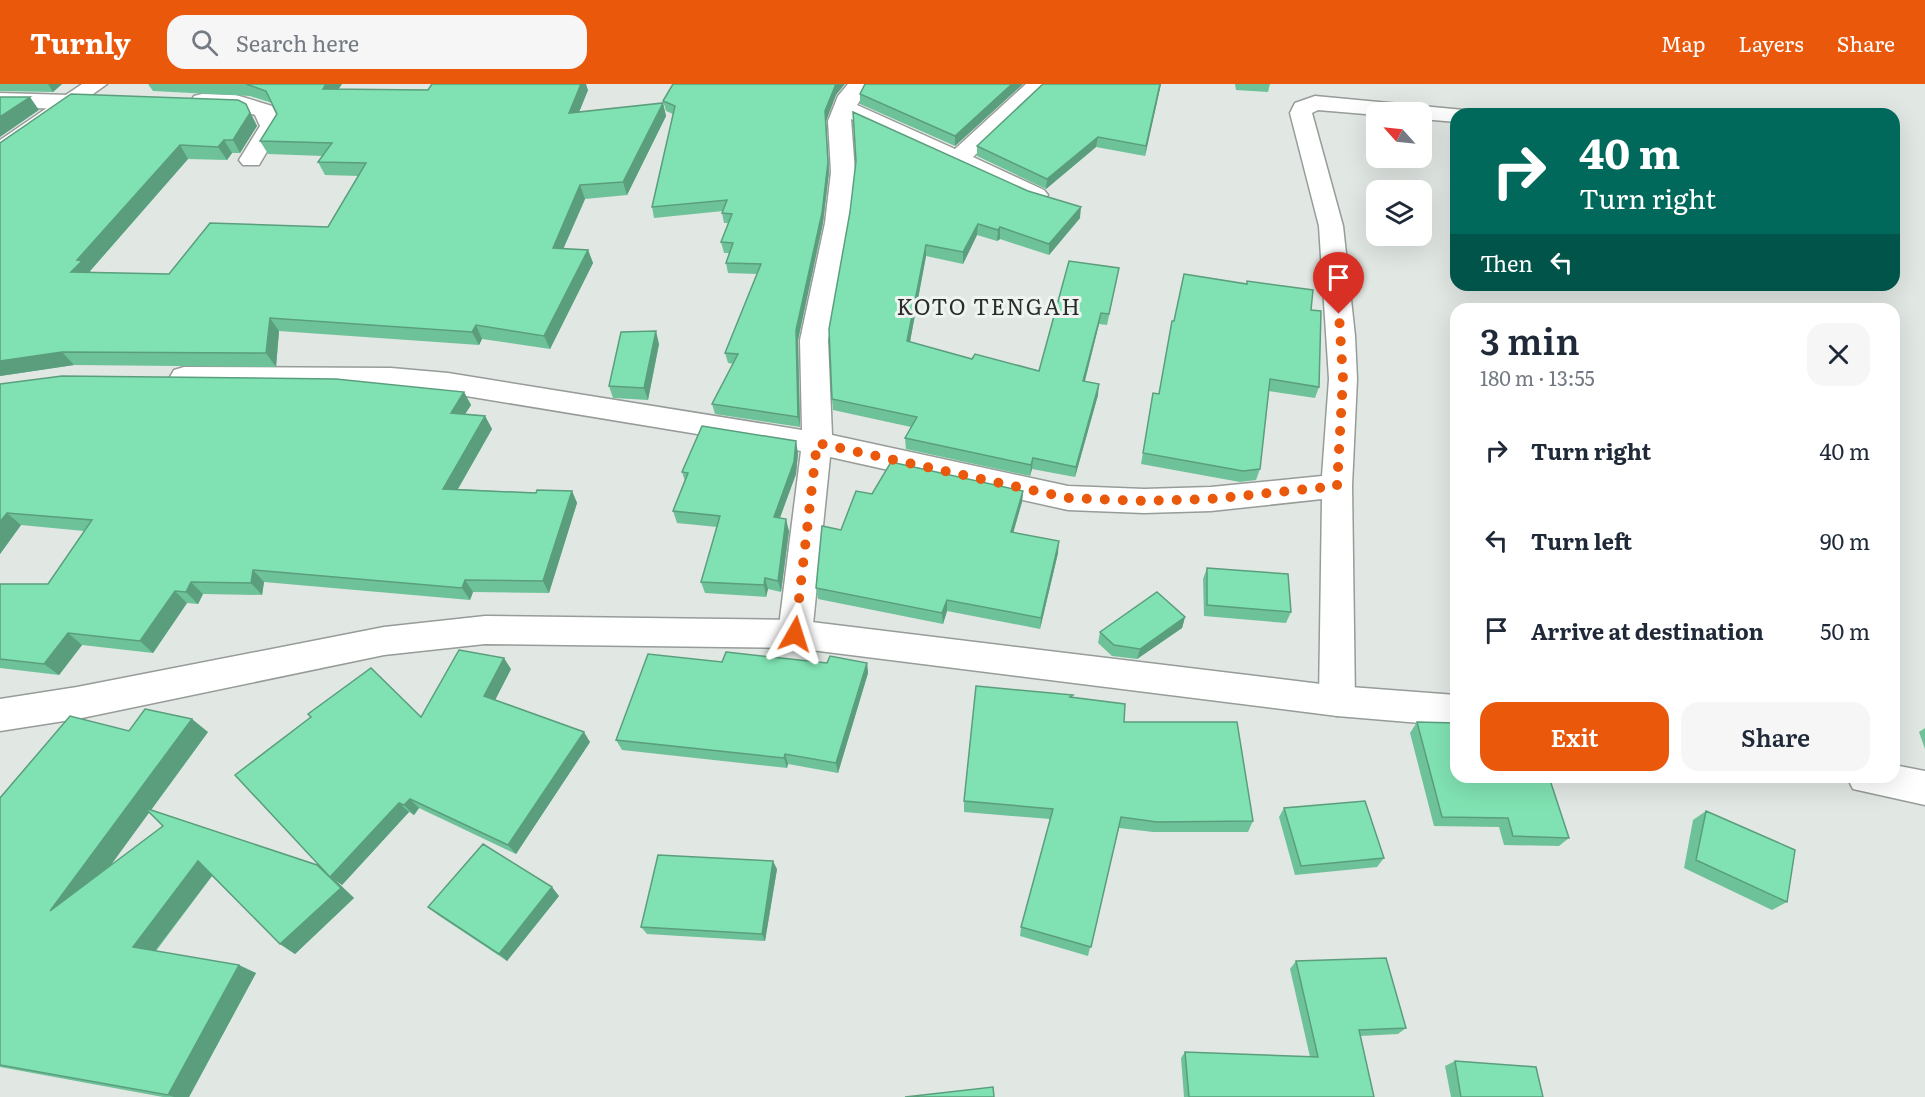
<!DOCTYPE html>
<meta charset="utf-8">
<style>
body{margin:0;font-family:Literata,serif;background:#f6f6f7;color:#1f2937;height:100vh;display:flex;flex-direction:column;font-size:22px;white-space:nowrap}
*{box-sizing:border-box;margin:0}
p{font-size:20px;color:#747a83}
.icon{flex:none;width:33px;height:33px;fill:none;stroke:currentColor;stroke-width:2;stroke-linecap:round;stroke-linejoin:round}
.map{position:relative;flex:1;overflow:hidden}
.side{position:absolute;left:1450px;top:219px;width:450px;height:480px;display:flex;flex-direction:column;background:#fff;border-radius:18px;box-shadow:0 6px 24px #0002}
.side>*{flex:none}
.banner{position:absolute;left:1450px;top:24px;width:450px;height:183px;border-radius:18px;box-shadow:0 6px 24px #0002;background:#00695c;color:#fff;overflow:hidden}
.needle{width:39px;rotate:297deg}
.controls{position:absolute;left:1366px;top:18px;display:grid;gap:12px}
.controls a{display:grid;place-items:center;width:66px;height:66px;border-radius:12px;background:#fff;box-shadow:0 6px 24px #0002;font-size:30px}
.pin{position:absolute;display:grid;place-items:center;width:51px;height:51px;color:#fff;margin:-62px -26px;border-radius:50% 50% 50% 0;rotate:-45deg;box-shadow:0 0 6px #0007}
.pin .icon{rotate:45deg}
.me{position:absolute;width:66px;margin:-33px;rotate:6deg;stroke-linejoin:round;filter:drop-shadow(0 0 4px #0008)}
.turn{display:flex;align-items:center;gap:21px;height:126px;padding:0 30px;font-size:27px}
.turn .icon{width:78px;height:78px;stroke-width:2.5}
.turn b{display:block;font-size:42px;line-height:51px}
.then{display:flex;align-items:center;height:57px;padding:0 30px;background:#0003;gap:12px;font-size:22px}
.round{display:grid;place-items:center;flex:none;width:63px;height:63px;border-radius:18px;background:#f6f6f7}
.overview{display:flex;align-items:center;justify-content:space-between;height:102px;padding:0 30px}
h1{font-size:36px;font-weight:600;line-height:45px}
.action{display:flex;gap:12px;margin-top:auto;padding:12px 30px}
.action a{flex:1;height:69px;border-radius:18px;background:#ea580c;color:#fff;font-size:24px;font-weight:600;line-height:69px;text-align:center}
.action a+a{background:#f6f6f7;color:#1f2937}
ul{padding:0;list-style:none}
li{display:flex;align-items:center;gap:18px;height:90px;padding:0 30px}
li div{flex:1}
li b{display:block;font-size:22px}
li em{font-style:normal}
header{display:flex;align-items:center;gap:36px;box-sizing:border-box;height:84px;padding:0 30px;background:#ea580c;color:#fff}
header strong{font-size:28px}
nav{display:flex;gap:33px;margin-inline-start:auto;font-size:21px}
.search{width:420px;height:54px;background:#f6f6f7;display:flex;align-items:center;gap:15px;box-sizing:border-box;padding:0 21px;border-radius:18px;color:#747a83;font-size:22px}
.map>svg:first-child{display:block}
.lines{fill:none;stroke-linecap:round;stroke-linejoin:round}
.street-casing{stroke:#969c98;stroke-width:3}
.secondary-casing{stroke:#969c98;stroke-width:3}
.street{fill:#fff;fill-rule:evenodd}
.secondary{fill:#fff;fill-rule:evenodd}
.wall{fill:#6ec299;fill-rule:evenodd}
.shaded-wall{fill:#5a9e7d}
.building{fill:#80e2b2;stroke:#5a9e7d;stroke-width:1.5}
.route{stroke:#ea580c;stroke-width:10;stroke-dasharray:0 18}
.labels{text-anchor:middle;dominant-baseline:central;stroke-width:6;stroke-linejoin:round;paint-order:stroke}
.quarter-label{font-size:22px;letter-spacing:1.5px;fill:#2b2d2c;stroke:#eef4f0}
</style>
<header>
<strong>Turnly</strong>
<div class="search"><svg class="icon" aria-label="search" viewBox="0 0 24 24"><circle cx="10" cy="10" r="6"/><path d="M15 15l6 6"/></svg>Search here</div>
<nav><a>Map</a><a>Layers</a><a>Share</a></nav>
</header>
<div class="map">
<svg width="1925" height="1013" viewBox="0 0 1925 1013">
<rect width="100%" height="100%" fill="#e1e7e3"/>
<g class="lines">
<g class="street-casing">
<path id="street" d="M848,0H871L857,21L955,65L1026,0H1049L973,73L1044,106L1048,111L1044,116L1036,118L1028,116L851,35L855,88L849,139L828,256L832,351L1068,402L1144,405L1211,403L1322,392L1329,295L1319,142L1290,29L1295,19L1315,12L1464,26L1466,30H1456V38L1422,35V28H1377V31L1318,26L1312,29L1343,142L1355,252L1357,295L1352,402L1355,617L1350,628L1337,632L1324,628L1319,617L1322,415L1211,427L1144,429L1068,426L830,373L812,550L807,560L795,564L783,560L778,550L801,367L448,309L391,304L184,303L174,300L170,293L174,286L184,283L391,284L448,289L802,346L800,256L825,139L831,88L828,37L838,12Z
M0,9L69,11L77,13L80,18L77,23L69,25L0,23Z
M202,10L236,11L272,22L282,42L259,81H243L239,76L260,42L255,31L234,24L194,22L191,17L194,12Z"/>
</g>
<g class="secondary-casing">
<path id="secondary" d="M82,0H107L8,71L0,73V56Z
M485,532L795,536L1337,602L1456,611V642L1337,632L795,564L485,560L384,571L77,635L0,647V615L77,603L384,543Z
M1894,681L1925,687V721L1853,705L1847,693H1894Z"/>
</g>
<use href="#street" class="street"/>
<use href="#secondary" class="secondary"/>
</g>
<path class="wall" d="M0,0H62L53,8L0,7Z
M148,0H342L338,5L588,6L579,28L663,19L666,32L627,111L585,115L563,165L588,166L593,179L550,265L482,255L479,261L279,247L276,283L74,281L0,292V59L246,20L257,42L240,69H232L227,76L188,75L90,187L91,189L169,190L328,143L359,92L325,91L318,78L323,72L268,70L260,57L277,30L272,19L250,12L153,7Z
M865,0H1023L955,62L860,20V10Z
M1161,0L1145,72L1096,63L1046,105L977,72V62Z
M1235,0H1270L1268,8L1236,6Z
M836,11L826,37L829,88L823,139L798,256L800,343L715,330L712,320L734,280L728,279L725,269L757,190L728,189L726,179L729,169H724L721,158L728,139H724L722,129L723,127L654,134L652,123L673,30L666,27L663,17Z
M850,128L1080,134L1049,171L1000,155L997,157L977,151L963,180L926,172L910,258L972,275L1039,287L1117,195L1107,241L1099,240L1085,297L1098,311L1075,393L1032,385L1030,392L906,365L905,354L911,343L833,326L832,315Z
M1311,226L1319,303L1315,314L1269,307L1260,385L1256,396L1240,398L1141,380L1153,309L1159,310Z
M659,260L648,316L613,314L609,302Z
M0,300L464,308L471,321L465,330L485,332L492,345L458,405L536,409L572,407L577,419L549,509L473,508L470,516L264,498L262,511L203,510L198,520L187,519L153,569L82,561L59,591L0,584V500H48L84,447L21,441L0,470Z
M798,369L796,390L780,434L789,447L781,508L768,505L766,513L705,509L701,498L717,443L677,439L673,427L685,397L682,388Z
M1023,407L1022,418L1013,449L1058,469L1040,545L947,527L943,540L818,515L816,504L841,446L872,410Z
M1207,484L1291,528L1286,539L1204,532L1203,495Z
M1185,533L1182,544L1137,575L1112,572L1098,559L1100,548Z
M722,578L867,579L868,589L838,689L788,680L787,684L622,666L616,656Z
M511,585L495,616L590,658L516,770L419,724L414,731L409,728L342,801L335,796L354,814L295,870L280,860L212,792L156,867L256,889L189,1013H163L0,983V714L129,647L208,648L151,726L328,790L421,633ZM149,728L163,742L110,782Z
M1073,613L1124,638L1253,737L1248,748H1153L1119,744L1088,872L1020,852L1021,843L1050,735L964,728V717Z
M1417,638L1456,693L1569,754L1559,762L1504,761L1499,743L1434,742L1410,649Z
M1925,644V665L1919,648Z
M1284,724L1384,774L1377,783L1295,791L1279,733Z
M1706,727L1787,818L1772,826L1684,784L1693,736Z
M777,785L765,857L647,850L641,843Z
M559,812L507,877L438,831L428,823Z
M1296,877L1406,944L1398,950L1360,952L1374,1013H1184L1181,974L1185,968L1310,973L1290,885Z
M1455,977L1543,1013H1451L1445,982Z"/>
<path class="shaded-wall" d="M48,0H62L53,8Z
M326,0H342L330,18L323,5Z
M581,0H586L588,6L573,43L569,29Z
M836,0H845L836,11L826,37L829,88L823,139L798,256L800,343L798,333L796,246L825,27Z
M1012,0H1023L955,62V52Z
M1160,0H1161L1145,72L1146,62Z
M30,13L39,26L0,53V33Z
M663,19L666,32L627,111L623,98Z
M246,20L257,42L240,69L233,56Z
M1098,53L1096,63L1046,105L1047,95Z
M224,56L232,69L227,76L218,63Z
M180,61L188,75L90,187L92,190L71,188L77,176Z
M580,101L585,115L558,177L553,164Z
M1081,123L1080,134L1049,171V160Z
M978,140L977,151L963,180V168Z
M1000,143V155L997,157L998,146Z
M926,161V172L908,268L907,257Z
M588,166L593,179L550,265L544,252Z
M1101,229L1099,240L1082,308L1083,297Z
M270,234L279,247L276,283L266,269Z
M476,241L482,255L479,261L472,248Z
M656,247L659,260L648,316L644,304Z
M62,268L74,281L0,292V277Z
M1099,300L1098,311L1075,393L1076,383Z
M464,308L471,321L458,341L451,329Z
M485,332L492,345L451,417L443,405Z
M796,357L798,369L796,390L776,444L774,433Z
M1033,374L1032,385L1030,392L1031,381Z
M572,407L577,419L549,509L543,497Z
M1023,407L1022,418L1010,460L1011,448Z
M7,429L21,441L0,470V438Z
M786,435L789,447L781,508L778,497Z
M1059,457L1058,469L1040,545L1041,534Z
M253,486L264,498L262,511L251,499Z
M765,494L768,505L766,513L764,501Z
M465,496L473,508L470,516L462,504Z
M191,498L203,510L198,520L186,508Z
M175,507L187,519L153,569L140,557Z
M947,516V527L943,540L942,529Z
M1185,533L1182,544L1137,575L1140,565Z
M68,549L82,561L59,591L44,580Z
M504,574L511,585L492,622L484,612Z
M867,579L868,589L838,689L836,679Z
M192,635L208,648L70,837L50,827Z
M584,648L590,658L516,770L508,761Z
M785,670L788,680L787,684L784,674Z
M410,715L419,724L414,731L404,721Z
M399,719L409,728L342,801L335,796L354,814L295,870L280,860L317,781L331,792Z
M198,777L215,788L151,872L133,863Z
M773,777L777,785L765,857L762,850Z
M552,803L559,812L507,877L499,870Z
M239,881L256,889L189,1013H174L168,1011Z"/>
<path class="building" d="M246,0H326L323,5L428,6L432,0H581L569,29L663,19L623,98L580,101L553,164L588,166L544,252L476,241L472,248L270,234L266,269L62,268L0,277V59L71,10L238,16L246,20L250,29L233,56H224L218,63L180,61L77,176L82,177L71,188L169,190L210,139L328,143L366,79L318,78L332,59L260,57L277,30L266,7Z
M673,0H836L825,27L828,78L822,129L796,246L798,333L712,320L738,270L725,269L761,180L726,179L733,159L721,158L732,130L722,129L727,116L652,123L675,22L663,17Z
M865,0H1012L955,52L860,10Z
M1043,0H1160L1146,62L1098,53L1047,95L977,62Z
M0,13H30L0,33Z
M853,28L1028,107L1081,123L1049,160L1000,143L998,146L978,140L963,168L926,161L907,257L972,275L975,270L1039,287L1069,177L1119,184L1109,230L1101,229L1083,297L1099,300L1076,383L1033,374L1031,381L905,354L917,333L832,315L829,245L850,128L856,77Z
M1184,190L1247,200V197L1313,206L1311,226L1321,227L1319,303L1270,295L1260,385L1243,387L1143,369L1153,309L1159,310L1172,237H1174Z
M656,247L644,304L609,302L621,248Z
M62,292L336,295L464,308L451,329L485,332L443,405L536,409L537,406L572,407L543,497L465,496L462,504L253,486L251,499L191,498L186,508L175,507L140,557L68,549L44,580L0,575V500H48L92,436L7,429L0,438V300Z
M702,342L796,357L794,378L774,433L786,435L778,497L765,494L764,501L701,498L720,432L673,427L688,389L682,388Z
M891,378L1023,407L1011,448L1059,457L1041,534L947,516L942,529L816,504L822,442L841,446L856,407L872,410Z
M1207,484L1288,490L1291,528L1207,521Z
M1157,508L1185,533L1140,565L1114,561L1100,548Z
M459,566L504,574L484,612L584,648L508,761L410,715L404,721L399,719L330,793L235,691L311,633L308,630L371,584L421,633Z
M726,568L827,579L830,572L867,579L836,679L785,670L784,674L616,656L648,570L722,578Z
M976,602L1073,611L1070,613L1125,620L1124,638H1237L1253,737L1157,738L1121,733L1091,863L1021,843L1053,725L964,717Z
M145,625L192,635L50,827L163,742L145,724L317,781L341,804L280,860L198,777L133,863L239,881L168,1011L0,981V714L70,632L129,647Z
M1417,638L1456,639V693H1549L1569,754L1513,752L1508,734L1442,733Z
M1365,717L1384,774L1301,782L1284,724Z
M1706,727L1795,766L1787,818L1696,776Z
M483,760L552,803L499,870L428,823Z
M658,771L773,777L762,850L641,843Z
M1386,874L1406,944L1359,946L1374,1013H1189L1185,968L1318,973L1296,877Z
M1455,977L1536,983L1543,1013H1461Z
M993,1003L994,1013H905Z"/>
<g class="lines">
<path class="route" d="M795,550L817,359L1068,414L1144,417L1211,415L1337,402L1343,295L1339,230"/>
</g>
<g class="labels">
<g class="quarter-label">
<text x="989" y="221">KOTO TENGAH</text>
</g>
</g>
</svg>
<div class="controls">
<a><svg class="needle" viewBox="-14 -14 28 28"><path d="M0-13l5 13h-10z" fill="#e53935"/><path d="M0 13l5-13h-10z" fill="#747a83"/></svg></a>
<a><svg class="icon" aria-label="layers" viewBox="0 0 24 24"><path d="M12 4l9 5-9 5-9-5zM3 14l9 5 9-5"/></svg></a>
</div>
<div class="pin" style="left:1339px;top:230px;background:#d93025"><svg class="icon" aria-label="arrive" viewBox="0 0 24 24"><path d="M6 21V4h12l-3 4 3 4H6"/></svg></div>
<svg class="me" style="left:795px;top:550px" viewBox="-20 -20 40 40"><path d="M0-17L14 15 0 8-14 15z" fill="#ea580c" stroke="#fff" stroke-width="4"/></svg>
<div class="banner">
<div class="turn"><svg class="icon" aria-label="right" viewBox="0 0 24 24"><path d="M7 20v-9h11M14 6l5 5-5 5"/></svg><div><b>40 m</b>Turn right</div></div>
<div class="then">Then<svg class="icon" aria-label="left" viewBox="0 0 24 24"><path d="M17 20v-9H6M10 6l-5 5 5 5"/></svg></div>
</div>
<section class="side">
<div class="overview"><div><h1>3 min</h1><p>180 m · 13:55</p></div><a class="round"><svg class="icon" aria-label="close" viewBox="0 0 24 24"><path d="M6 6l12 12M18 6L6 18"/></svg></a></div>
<ul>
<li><svg class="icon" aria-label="right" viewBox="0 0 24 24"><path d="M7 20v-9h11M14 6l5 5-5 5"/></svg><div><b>Turn right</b></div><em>40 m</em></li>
<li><svg class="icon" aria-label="left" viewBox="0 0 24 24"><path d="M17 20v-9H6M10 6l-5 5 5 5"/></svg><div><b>Turn left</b></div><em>90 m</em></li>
<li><svg class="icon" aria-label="arrive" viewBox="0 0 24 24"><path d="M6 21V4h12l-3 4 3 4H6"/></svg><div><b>Arrive at destination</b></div><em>50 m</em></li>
</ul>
<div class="action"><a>Exit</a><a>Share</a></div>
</section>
</div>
